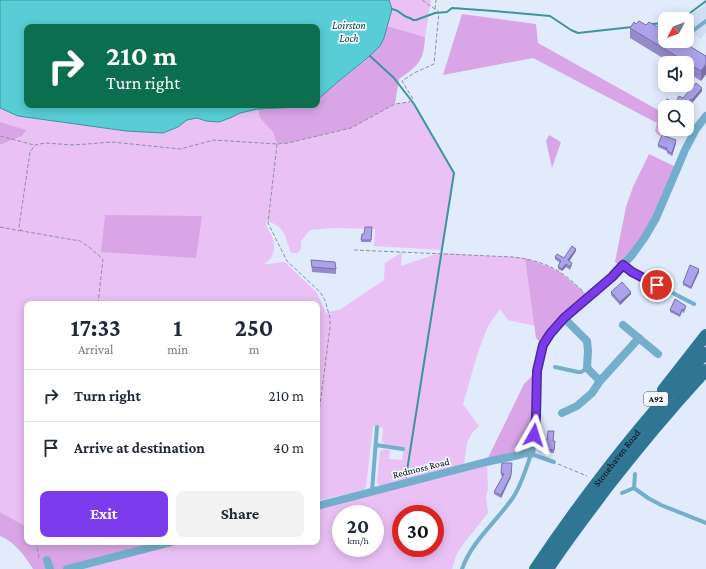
<!DOCTYPE html>
<style>
body{margin:0;font-family:"Crimson Pro",serif;background:#f2f2f3;color:#1f2937;height:100vh;display:flex;flex-direction:column;font-size:15px;white-space:nowrap}
*{box-sizing:border-box;margin:0}
p{font-size:13px;color:#747a83}
.icon{flex:none;width:22px;height:22px;fill:none;stroke:currentColor;stroke-width:2;stroke-linecap:round;stroke-linejoin:round}
.map{position:relative;flex:1;overflow:hidden}
.side{position:absolute;left:24px;top:301px;width:296px;height:244px;display:flex;flex-direction:column;background:#fff;border-radius:8px;box-shadow:0 2px 10px #0003}
.side>*{flex:none}
.guide{position:absolute;left:24px;top:24px;width:296px;height:84px;border-radius:8px;box-shadow:0 2px 10px #0003;background:#0b6e4f;color:#fff;overflow:hidden}
.needle{width:26px;rotate:229deg}
.controls{position:absolute;left:658px;top:12px;display:grid;gap:8px}
.controls a{display:grid;place-items:center;width:36px;height:36px;border-radius:8px;background:#fff;box-shadow:0 2px 10px #0003;font-size:20px}
.speed{position:absolute;left:332px;top:505px;display:flex;gap:8px;font-size:20px;font-weight:700;text-align:center}
.speed>*{display:grid;place-content:center;width:52px;height:52px;border-radius:50%;background:#fff;box-shadow:0 2px 10px #0003;line-height:1}
.speed small{font-size:10px;font-weight:400}
.speed .limit{border:6px solid #d22;background:#fff;color:#111}
.pin{position:absolute;display:grid;place-items:center;width:34px;height:34px;color:#fff;margin:-17px;border:2px solid #fff;border-radius:50%;box-shadow:0 1px 4px #0007}
.me{position:absolute;width:44px;margin:-22px;rotate:6deg;stroke-linejoin:round;filter:drop-shadow(0 0 3px #0008)}
.turn{display:flex;align-items:center;gap:14px;height:84px;padding:0 16px;font-size:18px}
.turn .icon{width:52px;height:52px;stroke-width:2.5}
.turn b{display:block;font-size:28px;line-height:34px}
.eta{display:flex;justify-content:space-evenly;align-items:center;height:68px;text-align:center}
.eta b{font-size:24px;font-weight:700;line-height:28px}
.primary-button{display:flex;gap:8px;margin-top:auto;padding:8px 16px}
.primary-button a{flex:1;height:46px;border-radius:8px;background:#7c3aed;color:#fff;font-size:16px;font-weight:700;line-height:46px;text-align:center}
.primary-button a+a{background:#f2f2f3;color:#1f2937}
ul{padding:0;list-style:none}
li{display:flex;align-items:center;gap:12px;height:52px;padding:0 16px;border-top:1px solid #e0e1e3}
li div{flex:1}
li b{display:block;font-size:15px}
li em{font-style:normal}
.map>svg:first-child{display:block}
.built{fill:#d1dff5}
.green{fill:#eac1f4;fill-rule:evenodd}
.forest{fill:#d9a5e6}
.water{fill:#58cdd5;stroke:#40939a}
.lines{fill:none;stroke-linecap:round;stroke-linejoin:round}
.stream{stroke:#40939a;stroke-width:2}
.path{stroke:#8a929e;stroke-width:1;stroke-dasharray:4 2;stroke-linecap:butt}
.service{stroke:#74aecc;stroke-width:4}
.minor{stroke:#74aecc;stroke-width:8}
.primary{stroke:#317595;stroke-width:12}
.wall{fill:#958bcb}
.shaded-wall{fill:#7971a5}
.building{fill:#ada2ec;stroke:#7971a5}
.route-casing{stroke:#51269a;stroke-width:10}
.route{stroke:#7c3aed;stroke-width:7}
.labels{text-anchor:middle;dominant-baseline:central;stroke-width:3.5;stroke-linejoin:round;paint-order:stroke}
.shield{fill:#f3f8fe;stroke:#4e5258;stroke-width:1}
.shield-label{font-size:9px;font-weight:bold;fill:#080b11}
.street-label{font-size:10px;fill:#080b11;stroke:#f3f8fe}
.water-label{font-size:11px;font-style:italic;fill:#0c4246;stroke:#f3f8fe}
</style>
<div class="map">
<svg width="706" height="569" viewBox="0 0 706 569">
<rect width="100%" height="100%" fill="#e1ebfc"/>
<path class="built" d="M706,4V32L701,39L693,34L687,39V19H685Z"/>
<path class="green" d="M389,0H431L425,37L387,26L392,9Z
M411,101L454,173L442,250L374,246L375,229L334,228L310,230L301,241V249L297,253H291C285,236 285,226 266,221C266,228 271,233 273,239C276,249 273,259 264,264C270,265 278,262 285,262L317,293L326,313L341,309L384,280L385,263L402,252L401,266L439,253L513,257L525,258L535,326L508,320L500,309L488,326L478,352L463,404L479,426L472,433L467,443L464,464L380,486L378,484L377,482L380,452L384,449L390,450L389,459L402,460L404,447L385,444L382,441L383,428L373,426L366,487L363,490L317,501V304H27V527L0,512V145L22,136L25,130L0,122V108L18,116L126,131L163,133L178,127L187,120L197,118L206,121L230,118L240,113L258,109L260,118L273,132L277,144L288,143L351,128L395,104L409,102Z
M487,465L488,489L486,497L488,513L465,542L457,553L452,569H80L184,542H317V508ZM341,514H375V548H341ZM401,514H435V548H401Z"/>
<path class="forest" d="M462,14L536,24L538,43L658,110L664,114C666,124 667,131 659,136L655,131L657,123L533,58L443,75Z
M387,26L425,37C424,61 418,66 399,79L395,104L351,128L288,143L277,144L273,132L260,118L258,109L298,107L305,105H317V100L340,80L365,61L384,38Z
M0,122L26,130L22,136L0,145Z
M549,135L561,142L552,168L546,141Z
M649,154L678,168L665,199L622,267L615,262L626,207L633,187Z
M105,215L202,216L196,258L101,252Z
M525,258L550,267L561,273L590,297L543,345L536,338Z
M537,371L531,454L486,462L524,384Z
M0,512L27,527V542H172L67,569H33C25,556 15,542 0,536Z"/>
<path class="water" d="M0,0H389L392,9L384,38L380,46L365,60L340,80L317,100V27H27V105H305L298,107L258,109L240,113L230,118L219,122L206,121L197,118L187,120L178,127L163,133L126,131L18,116L0,108Z"/>
<g class="lines">
<path class="stream" d="M392,9C400,10 401,15 407,17C409,18 411,18 413,20H416L435,13L447,12L452,8L494,11L550,16L571,30L578,33L632,27
M682,19L706,1
M652,24L665,23
M370,56L394,78L414,104L454,173L406,477"/>
<path class="path" d="M435,9L436,0
M0,136L34,145
M277,144L268,223L287,261L320,292L325,300L330,318V327L317,428
M0,227L21,231
M354,250L513,257C529,259 547,263 561,273C569,278 576,285 583,291
M98,304L103,259L89,247L80,241L22,231L19,227L30,152L35,145L45,143L74,145L112,142L180,149L214,140L277,144L288,143L351,128L395,104L409,102L413,99L402,81L414,73L434,64L439,12L422,0
M558,464L587,476
M36,542L39,558L40,559"/>
<path class="service" d="M687,35L706,21
M623,265L632,272L694,304
M555,367L578,372H581L588,368
M376,445L403,449
M634,488L635,474
M372,491L377,427
M622,493L634,488L648,498L661,505L706,523
M462,569C472,541 495,523 512,499C521,486 526,469 531,454L554,462"/>
<path class="minor" d="M564,318L587,341L588,351L587,367L589,370L600,381
M623,325L658,354
M562,413L577,406L592,393L600,381L639,338
M317,506L486,462L519,455L526,453L531,454L536,417L537,371L543,345L550,334L564,318L612,277L632,255L645,237L656,218L674,176L685,150L696,129L706,116
M47,560L50,569
M67,569L172,542"/>
<g class="primary">
<path d="M663,390L706,335"/>
<path id="s1" d="M535,569C586,493 643,420 706,353"/>
<path d="M548,569C567,540 588,513 609,485C640,445 672,407 706,370"/>
</g>
</g>
<path class="wall" d="M636,24L706,56V74L701,81L687,72V63H671L630,38V28Z
M702,91L692,103L691,102L687,108V107H665V108H664V104H675L683,98Z
M676,143L672,156L667,153V151L658,147V145Z
M372,227L371,242H361L362,234H364Z
M576,251L569,261L572,265L570,270L566,267L562,271L558,269V266L560,263L555,259V257L564,258Z
M311,260L336,269V274L312,272Z
M699,272L691,289L683,285V283Z
M611,292L631,294L620,305L611,295Z
M686,308L684,313L682,312L680,317L670,312V310Z
M554,434L553,441L555,444L554,453L539,451V448L547,440Z
M502,463L511,477L501,498L494,494V492L503,476H501Z"/>
<path class="shaded-wall" d="M706,64V74L701,81V71Z
M702,88V91L692,103V100Z
M691,99V102L687,108V107H686Z
M676,140V143L672,156V153Z
M576,249V251L568,263V260Z
M566,264V267L562,271V269Z
M699,269V272L691,289V287Z
M631,292V294L620,305V302Z
M512,463L511,477L501,498V495Z"/>
<path class="building" d="M639,21L646,25L649,22L665,31V41H681L706,56V64L701,71L630,28L634,22L636,24Z
M696,83L702,88L692,100L691,99L686,107H668L664,104L667,99L675,104L679,96L683,98Z
M662,135L676,140L672,153L667,151V148L658,145Z
M365,227H372L371,240H361L362,234H364Z
M572,246L576,249L568,260L572,263L570,267L566,264L562,269L558,266L561,261L555,257L557,254L564,258Z
M311,260L335,262L336,269L312,267Z
M690,265L699,269L691,287L683,283Z
M622,282L631,292L620,302L611,292Z
M675,299L686,306L684,310L682,309L680,315L670,310Z
M548,431H554L553,441H555L554,450L539,448L541,439L547,440Z
M502,463H512L511,475L501,495L494,492L504,474L501,473Z"/>
<g class="lines">
<g class="route-casing">
<path id="route" d="M534,435L536,417L537,371L543,345L550,334L564,318L612,277L623,265L632,272L657,285"/>
</g>
<use href="#route" class="route"/>
</g>
<g class="labels">
<rect class="shield" x="644" y="392" width="24" height="14" rx="3"/>
<g class="shield-label">
<text x="656" y="399">A92</text>
</g>
<g class="street-label">
<text stroke="none"><textPath href="#s1" startOffset="138">Stonehaven Road</textPath></text>
<text transform="translate(421 468) rotate(-14)">Redmoss Road</text>
</g>
<g class="water-label">
<text x="349" y="25">Loirston<tspan x="349" dy="13">Loch</tspan></text>
</g>
</g>
</svg>
<div class="controls">
<a><svg class="needle" viewBox="-14 -14 28 28"><path d="M0-13l5 13h-10z" fill="#e53935"/><path d="M0 13l5-13h-10z" fill="#747a83"/></svg></a>
<a><svg class="icon" aria-label="sound" viewBox="0 0 24 24"><path d="M4 9h4l5-4v14l-5-4H4zM17 9q2 3 0 6"/></svg></a>
<a><svg class="icon" aria-label="search" viewBox="0 0 24 24"><circle cx="10" cy="10" r="6"/><path d="M15 15l6 6"/></svg></a>
</div>
<div class="speed"><div>20<small>km/h</small></div><div class="limit">30</div></div>
<div class="pin" style="left:657px;top:285px;background:#d93025"><svg class="icon" aria-label="arrive" viewBox="0 0 24 24"><path d="M6 21V4h12l-3 4 3 4H6"/></svg></div>
<svg class="me" style="left:534px;top:435px" viewBox="-20 -20 40 40"><path d="M0-17L14 15 0 8-14 15z" fill="#7c3aed" stroke="#fff" stroke-width="4"/></svg>
<div class="guide">
<div class="turn"><svg class="icon" aria-label="right" viewBox="0 0 24 24"><path d="M7 20v-9h11M14 6l5 5-5 5"/></svg><div><b>210 m</b>Turn right</div></div>
</div>
<section class="side">
<div class="eta">
<div><b>17:33</b><p>Arrival</p></div>
<div><b>1</b><p>min</p></div>
<div><b>250</b><p>m</p></div>
</div>
<ul>
<li><svg class="icon" aria-label="right" viewBox="0 0 24 24"><path d="M7 20v-9h11M14 6l5 5-5 5"/></svg><div><b>Turn right</b></div><em>210 m</em></li>
<li><svg class="icon" aria-label="arrive" viewBox="0 0 24 24"><path d="M6 21V4h12l-3 4 3 4H6"/></svg><div><b>Arrive at destination</b></div><em>40 m</em></li>
</ul>
<div class="primary-button"><a>Exit</a><a>Share</a></div>
</section>
</div>
